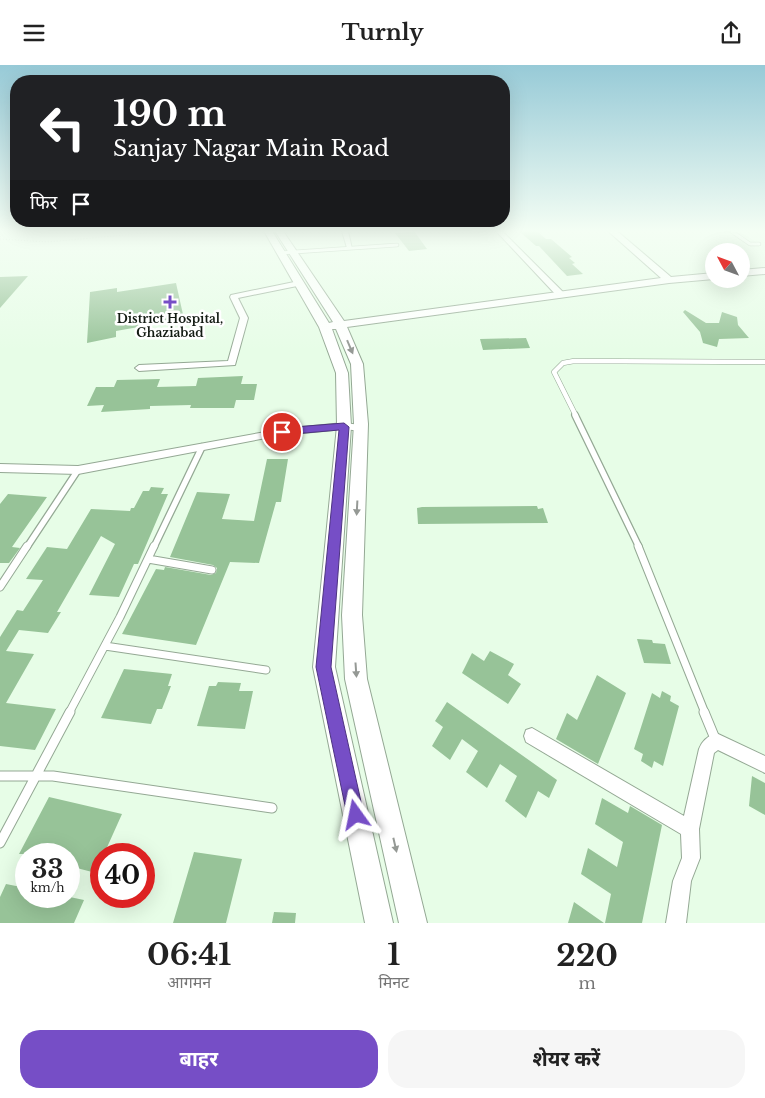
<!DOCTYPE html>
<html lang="hi">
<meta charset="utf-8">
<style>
body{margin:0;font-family:"Libre Baskerville","Noto Sans Devanagari",serif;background:#f6f6f6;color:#222;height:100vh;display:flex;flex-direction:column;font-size:19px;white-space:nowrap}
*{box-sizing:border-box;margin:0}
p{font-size:16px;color:#767676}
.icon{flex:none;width:28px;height:28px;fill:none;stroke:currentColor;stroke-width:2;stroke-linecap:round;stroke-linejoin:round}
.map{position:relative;height:858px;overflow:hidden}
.sheet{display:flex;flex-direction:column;background:#fff;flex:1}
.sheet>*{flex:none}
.top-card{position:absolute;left:10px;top:10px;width:500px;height:152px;border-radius:20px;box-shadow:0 5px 20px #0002;background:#202124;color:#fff;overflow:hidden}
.needle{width:32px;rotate:311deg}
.controls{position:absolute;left:705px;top:178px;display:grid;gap:10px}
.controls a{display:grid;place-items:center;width:45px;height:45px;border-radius:50%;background:#fff;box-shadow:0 5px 20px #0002;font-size:25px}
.speed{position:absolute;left:15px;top:778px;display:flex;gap:10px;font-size:25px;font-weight:700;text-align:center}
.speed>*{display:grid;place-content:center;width:65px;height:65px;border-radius:50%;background:#fff;box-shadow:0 5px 20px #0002;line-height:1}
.speed small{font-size:12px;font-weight:400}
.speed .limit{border:8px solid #d22;background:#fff;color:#111}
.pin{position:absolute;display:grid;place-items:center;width:42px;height:42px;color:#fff;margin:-21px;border:2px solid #fff;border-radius:50%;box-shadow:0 1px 5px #0007}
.me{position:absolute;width:55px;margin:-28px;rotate:348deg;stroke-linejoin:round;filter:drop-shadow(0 0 4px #0008)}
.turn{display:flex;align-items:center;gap:18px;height:105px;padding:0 20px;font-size:22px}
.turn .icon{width:65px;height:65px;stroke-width:2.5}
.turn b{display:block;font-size:35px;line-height:42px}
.then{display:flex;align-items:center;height:48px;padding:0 20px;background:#0003;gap:10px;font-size:19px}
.eta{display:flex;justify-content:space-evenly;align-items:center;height:85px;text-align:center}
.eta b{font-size:30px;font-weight:700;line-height:35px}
.button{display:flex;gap:10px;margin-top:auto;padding:10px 20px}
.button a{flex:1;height:58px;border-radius:20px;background:#764ec6;color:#fff;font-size:20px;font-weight:700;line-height:58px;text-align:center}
.button a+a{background:#f6f6f6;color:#222}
header{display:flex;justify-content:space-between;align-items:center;height:65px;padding:0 20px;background:#fff;font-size:22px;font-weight:700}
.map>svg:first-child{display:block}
.building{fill:#97c398}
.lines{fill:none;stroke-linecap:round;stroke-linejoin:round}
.lane-far4-casing{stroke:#94a894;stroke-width:4.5}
.lane-far3-casing{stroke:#94a894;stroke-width:5.5}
.lane-far2-casing{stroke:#94a894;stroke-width:8}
.lane-far1-casing{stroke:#94a894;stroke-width:9}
.lane-casing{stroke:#94a894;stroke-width:11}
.street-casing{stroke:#94a894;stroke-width:2}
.secondary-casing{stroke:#94a894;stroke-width:2}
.path{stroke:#90a090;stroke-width:1;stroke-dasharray:0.5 2.5;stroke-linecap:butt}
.lane-far4{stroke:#fff;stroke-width:3}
.lane-far3{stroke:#fff;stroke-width:4.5}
.lane-far2{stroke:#fff;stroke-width:5.5}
.lane-far1{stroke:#fff;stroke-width:7}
.lane{stroke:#fff;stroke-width:9}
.street{fill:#fff;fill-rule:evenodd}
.secondary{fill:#fff;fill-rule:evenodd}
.oneway{fill:#959995}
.route{fill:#764ec6;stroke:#4d3381}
.poi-dot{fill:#764ec6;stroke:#fff;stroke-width:2}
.labels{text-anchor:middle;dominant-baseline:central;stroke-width:5;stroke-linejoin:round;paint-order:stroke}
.far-poi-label{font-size:12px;font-weight:bold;fill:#141c14;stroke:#fff}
</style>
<header><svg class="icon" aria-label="menu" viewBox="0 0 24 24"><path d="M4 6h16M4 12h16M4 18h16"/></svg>Turnly<svg class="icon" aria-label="share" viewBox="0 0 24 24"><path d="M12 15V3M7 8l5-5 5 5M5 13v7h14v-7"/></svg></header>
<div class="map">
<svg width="765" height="858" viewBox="0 0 765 858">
<rect width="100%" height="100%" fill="#e7fde7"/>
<path class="building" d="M414,166L427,184L409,186L395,168Z
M519,166H537L546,174H551L572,192L569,193L575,198L572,199L583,209L567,211L539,181H536Z
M28,211L0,243V212Z
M176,218L184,254L116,266V272L87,278L90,227L117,223V227Z
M685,245L706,258H719L722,247L737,252L738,260L749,273L719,274L717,282L703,278L700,267L683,247Z
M526,273L530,283L483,285L480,274Z
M243,311L241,319H257L254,335H236L234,343H190L191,340L150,341V344L101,347L104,340L87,341L96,322H114L117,315L160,314L157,322L196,321L198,313Z
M267,394H288L281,437H276L259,498L230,497L196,580L122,569L156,504L164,505L165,502L211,510L216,508L217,503L213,500L170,492L197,427L230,429L222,454L254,456Z
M151,422L164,423L161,429H168L138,499H134L119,532L89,530L115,479L101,471L57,547H61L48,568L19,565L6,586L34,589L6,638L56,644L35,685L0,681V572L17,545L23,546L43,515L26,514L47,482L67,484L91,444L130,446L131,443H134L143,426H149Z
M8,429L47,432L12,482L20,483L9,498H0V439Z
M537,441L538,444L543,443L548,458L418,459L417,443L422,442Z
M637,574L652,575L653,578L665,579L671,599L644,598Z
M490,586L514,599L508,610L521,619L508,639L462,608L472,588L484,596Z
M124,604L172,609L168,621H171L162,644H157L151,659L101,653Z
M597,610L626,628L598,699L556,674L567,648L577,655Z
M218,617L241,618L239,626H253L245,664L197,661L209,621H216Z
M662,626L671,631L670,636L679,641L663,701L654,696L652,703L641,696L643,689L634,684L652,628L660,633Z
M447,637L557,715L549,733L538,726L526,753L505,736L517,711L500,699L487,723L466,707L478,686L462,674L450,695L432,681L443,662L435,656Z
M752,711L765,718V750L749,741Z
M49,732L122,749L104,789H101V795L96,808L69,801V789H19Z
M602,733L628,748L630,741L662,760L642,858H605L611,829L581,809L588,783L617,802L623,777L595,759Z
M194,787L242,794L226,858H173Z
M6,819L26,823V831H65L84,835L74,858H0V832Z
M574,837L604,858H568Z
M274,847L296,848L295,858H272Z"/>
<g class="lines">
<g class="lane-far4-casing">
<path id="lane-far4" d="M731,166L750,179H759
M280,188L397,180"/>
</g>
<g class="lane-far3-casing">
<path id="lane-far3" d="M576,351L554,307L563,298L574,296L765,297"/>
</g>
<g class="lane-far2-casing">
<path id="lane-far2" d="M575,350L639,482
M27,482L78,405
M154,482L202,382"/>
</g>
<g class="lane-far1-casing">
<path id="lane-far1" d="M638,481L705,648
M148,494L212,505
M0,522L27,481
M105,581L266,605
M69,648L120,552L154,481"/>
</g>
<g class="lane-casing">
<path id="lane" d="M704,647L716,676
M0,711H53L272,743
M0,778L70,647"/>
</g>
<g class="street-casing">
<path id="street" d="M342,166H348L352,184L347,183Z
M496,166H502L564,228V232H558Z
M299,216L303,218L302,220L238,233L248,253L235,300L139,306L135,303L139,300L228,296L240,253L230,232L231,230Z
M344,358L361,360L366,363L361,366L344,364L282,370L78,409L0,407V399L78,401L282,364Z
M532,663L684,751L699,684C702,676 708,671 716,668L765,691V708L718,685L714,688L699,764L700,793L691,816L686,858H666L673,816L682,793L681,769L526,677L524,671L526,665Z"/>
</g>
<g class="secondary-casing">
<path id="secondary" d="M264,166H272L329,258L333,257L275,166H283L344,256L661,213L608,166H617L671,212L714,208V214L669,218L347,262L363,299L368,359L362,550L367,614L427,858H399L345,614L342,550L354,359L351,299L336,264H332L348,308L351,361L335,602L393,858H365L313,602L337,361L336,308L319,262Z
M765,203V209L741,211V205Z"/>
</g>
<path class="path" d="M0,172L8,166
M0,174L48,177L168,166"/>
<use href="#lane-far4" class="lane-far4"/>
<use href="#lane-far3" class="lane-far3"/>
<use href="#lane-far2" class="lane-far2"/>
<use href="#lane-far1" class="lane-far1"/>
<use href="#lane" class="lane"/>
<use href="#street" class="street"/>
<use href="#secondary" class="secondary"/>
</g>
<defs><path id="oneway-solid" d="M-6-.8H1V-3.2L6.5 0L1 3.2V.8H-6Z" transform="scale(1.25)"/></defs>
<g class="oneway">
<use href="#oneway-solid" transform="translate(350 282) rotate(67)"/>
<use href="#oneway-solid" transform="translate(357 443) rotate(93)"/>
<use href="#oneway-solid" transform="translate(356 605) rotate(86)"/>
<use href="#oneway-solid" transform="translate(395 780) rotate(77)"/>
</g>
<linearGradient id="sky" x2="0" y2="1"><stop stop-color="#97cad7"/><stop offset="0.58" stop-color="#f4fef4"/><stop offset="1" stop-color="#f4fef4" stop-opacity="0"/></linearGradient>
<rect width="765" height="286" fill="url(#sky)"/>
<path class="route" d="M344,358L349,362L331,602L364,750L362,757L356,759L349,757L347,750L316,602L339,365L282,370L277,367L282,363Z"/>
<path class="poi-dot" d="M167.5 229.5h5v5h5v5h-5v5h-5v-5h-5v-5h5z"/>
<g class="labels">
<g class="far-poi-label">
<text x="170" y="253">District Hospital,<tspan x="170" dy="14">Ghaziabad</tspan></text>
</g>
</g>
</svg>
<div class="controls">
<a><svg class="needle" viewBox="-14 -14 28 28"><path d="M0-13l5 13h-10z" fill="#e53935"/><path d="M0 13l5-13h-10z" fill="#767676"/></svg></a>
</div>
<div class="speed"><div>33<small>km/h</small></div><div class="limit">40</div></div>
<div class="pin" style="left:282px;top:367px;background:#d93025"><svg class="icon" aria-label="arrive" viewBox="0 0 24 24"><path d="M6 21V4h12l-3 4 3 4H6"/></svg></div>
<svg class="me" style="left:356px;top:750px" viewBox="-20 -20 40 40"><path d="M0-17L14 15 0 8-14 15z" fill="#764ec6" stroke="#fff" stroke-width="4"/></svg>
<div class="top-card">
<div class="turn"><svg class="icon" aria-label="left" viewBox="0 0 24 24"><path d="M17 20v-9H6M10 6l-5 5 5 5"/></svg><div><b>190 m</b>Sanjay Nagar Main Road</div></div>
<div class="then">फिर<svg class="icon" aria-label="arrive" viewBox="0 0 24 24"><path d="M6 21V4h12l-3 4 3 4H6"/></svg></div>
</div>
</div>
<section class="sheet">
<div class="eta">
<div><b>06:41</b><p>आगमन</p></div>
<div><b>1</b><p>मिनट</p></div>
<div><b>220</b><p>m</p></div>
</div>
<div class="button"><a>बाहर</a><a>शेयर करें</a></div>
</section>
